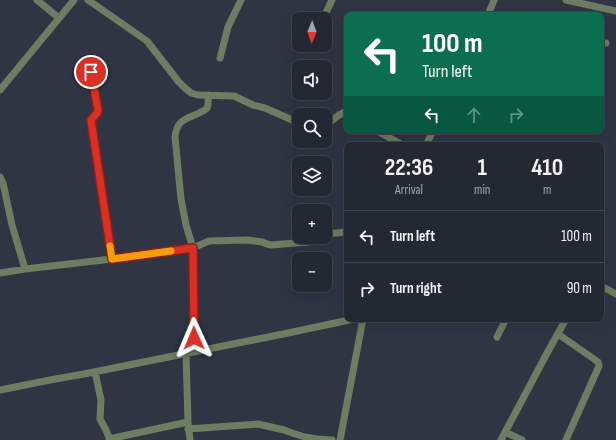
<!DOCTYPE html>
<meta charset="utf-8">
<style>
body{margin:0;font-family:"Sofia Sans Condensed",sans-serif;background:#30343f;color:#f1f3f6;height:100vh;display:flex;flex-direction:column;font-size:15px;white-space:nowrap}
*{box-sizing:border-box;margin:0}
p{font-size:13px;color:#a3a6ac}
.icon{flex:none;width:22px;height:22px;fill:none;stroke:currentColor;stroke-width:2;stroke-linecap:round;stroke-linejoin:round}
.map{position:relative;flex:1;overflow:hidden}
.drawer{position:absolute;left:344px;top:142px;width:260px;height:180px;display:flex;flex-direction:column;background:#242833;border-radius:8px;box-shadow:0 4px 16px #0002,0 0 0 1px #41444e}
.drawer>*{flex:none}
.guide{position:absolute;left:344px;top:12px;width:260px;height:122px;border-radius:8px;box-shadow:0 4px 16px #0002,0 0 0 1px #41444e;background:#0b6e4f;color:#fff;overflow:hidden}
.needle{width:26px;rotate:181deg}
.tools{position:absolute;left:292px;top:12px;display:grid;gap:8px}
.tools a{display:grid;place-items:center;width:40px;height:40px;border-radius:8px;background:#242833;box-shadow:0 4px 16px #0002,0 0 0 1px #41444e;font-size:20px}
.pin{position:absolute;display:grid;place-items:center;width:34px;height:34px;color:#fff;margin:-17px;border:2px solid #fff;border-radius:50%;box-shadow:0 1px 4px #0007}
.me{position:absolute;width:44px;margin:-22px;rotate:359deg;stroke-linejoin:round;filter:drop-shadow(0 0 3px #0008)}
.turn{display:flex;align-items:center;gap:14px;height:84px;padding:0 12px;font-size:18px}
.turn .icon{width:52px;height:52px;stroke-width:2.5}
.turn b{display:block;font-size:28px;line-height:34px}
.lanes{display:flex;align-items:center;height:38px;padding:0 12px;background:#0003;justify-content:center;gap:20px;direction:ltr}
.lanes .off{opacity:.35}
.eta{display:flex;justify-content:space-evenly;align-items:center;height:68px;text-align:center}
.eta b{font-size:24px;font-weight:700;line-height:28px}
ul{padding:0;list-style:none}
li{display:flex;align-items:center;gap:12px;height:52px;padding:0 12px;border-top:1px solid #41444e}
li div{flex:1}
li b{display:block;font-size:15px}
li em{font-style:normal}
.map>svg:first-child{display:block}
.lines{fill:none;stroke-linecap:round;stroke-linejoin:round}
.minor{stroke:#6c7d62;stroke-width:7}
.route-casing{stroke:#8d1f18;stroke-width:10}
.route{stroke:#d93025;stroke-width:7}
.slow{stroke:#f59e0b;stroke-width:7}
</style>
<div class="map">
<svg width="616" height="440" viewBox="0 0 616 440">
<rect width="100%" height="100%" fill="#303544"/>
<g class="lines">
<path class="minor" d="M37,0L59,18
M88,0L147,41L178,81L184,87L191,93L198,95L234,96L253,105L265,108L299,123
M566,0L616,11
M488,15L494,0
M323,19L332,0
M601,44L606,43
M220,58L228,27L241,0
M91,73L98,110L97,113L91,120L112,259
M0,90L74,0
M325,126L339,115L347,111
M377,131L403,145
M426,145L433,131
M0,177L3,183L12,225L25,269
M325,234L347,232
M0,273L25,269L112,259L193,248L209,241L248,240L262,242L267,244L271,245L308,242L313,237
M601,286L616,294
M558,334L594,359L598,362L599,366L566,440
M497,337L506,319
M194,352L193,248L186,225L181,199L175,137C177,118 188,119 201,112C203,111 206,110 207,108C209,105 208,99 208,95
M186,354L188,422L190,440
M95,372L101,400L100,419L106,430L110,440
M0,390L50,380L84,374L288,333L354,319
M188,429L258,424L284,430L292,433L305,437L317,439L332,440
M505,432L522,440
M109,439L188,422
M340,440L363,319
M501,440L546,355L566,319"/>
</g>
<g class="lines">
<g class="route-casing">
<path id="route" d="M91,72L98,110L97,113L91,120L112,259L193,248L194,338"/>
</g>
<use href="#route" class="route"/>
<path class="slow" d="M110,246L112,259L171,251"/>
</g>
</svg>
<div class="tools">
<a><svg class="needle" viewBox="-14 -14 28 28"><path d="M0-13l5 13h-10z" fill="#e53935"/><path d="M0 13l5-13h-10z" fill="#a3a6ac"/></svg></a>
<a><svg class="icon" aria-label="sound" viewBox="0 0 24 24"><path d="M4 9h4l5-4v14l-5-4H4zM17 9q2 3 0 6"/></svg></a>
<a><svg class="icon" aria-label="search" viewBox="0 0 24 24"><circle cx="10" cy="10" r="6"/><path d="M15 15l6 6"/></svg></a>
<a><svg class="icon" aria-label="layers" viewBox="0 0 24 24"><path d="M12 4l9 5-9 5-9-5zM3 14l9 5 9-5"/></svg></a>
<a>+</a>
<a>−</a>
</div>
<div class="pin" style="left:91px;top:72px;background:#d93025"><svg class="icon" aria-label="arrive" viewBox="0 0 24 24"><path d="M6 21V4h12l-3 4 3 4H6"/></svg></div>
<svg class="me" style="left:194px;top:338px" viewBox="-20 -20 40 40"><path d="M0-17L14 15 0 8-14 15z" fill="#d93025" stroke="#fff" stroke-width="4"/></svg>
<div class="guide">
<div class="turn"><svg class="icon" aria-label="left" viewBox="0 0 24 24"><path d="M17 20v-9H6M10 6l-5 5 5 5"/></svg><div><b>100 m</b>Turn left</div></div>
<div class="lanes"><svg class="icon" aria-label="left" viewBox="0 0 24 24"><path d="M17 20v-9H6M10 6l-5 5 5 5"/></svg><svg class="icon off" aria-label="ahead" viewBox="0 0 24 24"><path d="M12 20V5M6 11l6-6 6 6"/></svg><svg class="icon off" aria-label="right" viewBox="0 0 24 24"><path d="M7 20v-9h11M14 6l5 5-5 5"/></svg></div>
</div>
<section class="drawer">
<div class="eta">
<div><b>22:36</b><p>Arrival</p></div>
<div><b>1</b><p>min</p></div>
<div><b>410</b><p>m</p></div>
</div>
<ul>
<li><svg class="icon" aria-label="left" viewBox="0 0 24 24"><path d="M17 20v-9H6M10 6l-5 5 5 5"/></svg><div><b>Turn left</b></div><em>100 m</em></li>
<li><svg class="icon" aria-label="right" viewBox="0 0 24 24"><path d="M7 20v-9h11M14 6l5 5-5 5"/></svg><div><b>Turn right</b></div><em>90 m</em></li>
</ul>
</section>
</div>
